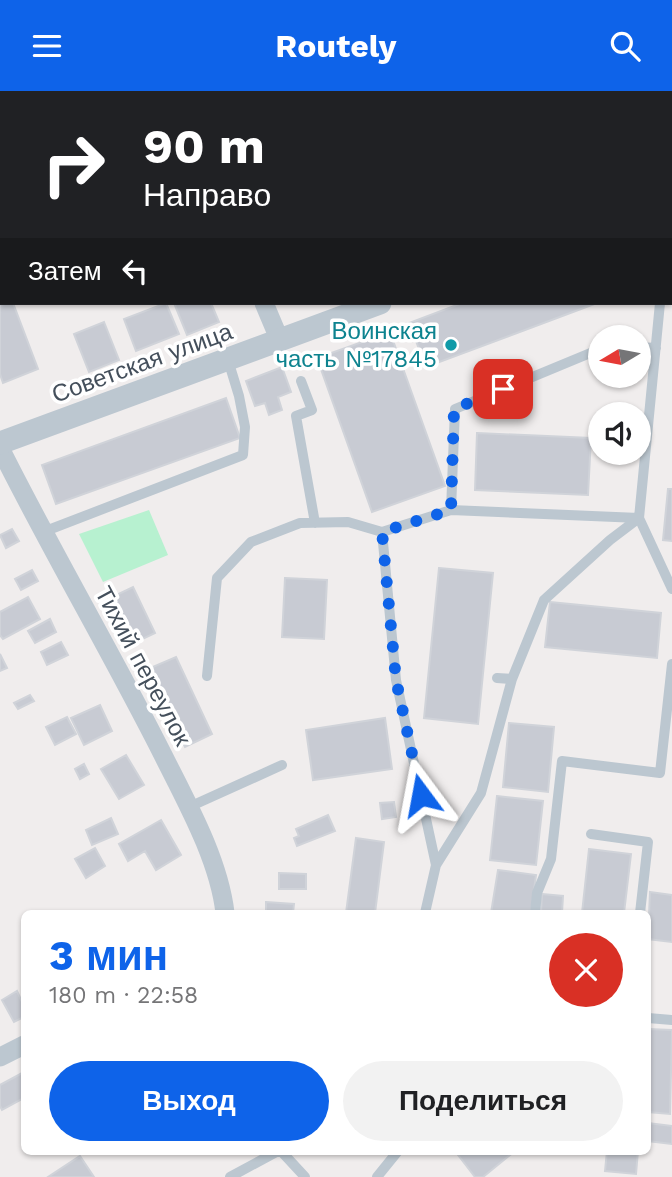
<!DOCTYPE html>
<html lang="ru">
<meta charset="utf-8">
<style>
body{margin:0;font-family:"Work Sans",sans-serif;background:#f2f2f2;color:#202124;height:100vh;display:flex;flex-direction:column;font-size:26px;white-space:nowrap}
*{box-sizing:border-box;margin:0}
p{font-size:23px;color:#757577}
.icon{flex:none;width:38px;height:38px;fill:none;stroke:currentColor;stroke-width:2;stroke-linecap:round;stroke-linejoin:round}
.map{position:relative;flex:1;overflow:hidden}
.drawer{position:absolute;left:21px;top:819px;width:630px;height:245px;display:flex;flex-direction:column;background:#fff;border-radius:10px;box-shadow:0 2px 5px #0004}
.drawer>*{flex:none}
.top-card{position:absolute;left:0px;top:0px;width:672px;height:214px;box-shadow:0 2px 5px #0004;background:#202124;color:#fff;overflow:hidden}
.needle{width:46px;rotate:260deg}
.buttons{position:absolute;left:588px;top:234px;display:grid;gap:14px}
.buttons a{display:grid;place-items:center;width:63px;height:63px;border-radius:50%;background:#fff;box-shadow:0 2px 5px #0004;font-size:35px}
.pin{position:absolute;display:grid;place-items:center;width:60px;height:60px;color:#fff;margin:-30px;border-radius:14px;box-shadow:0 4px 10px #0006}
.me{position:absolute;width:77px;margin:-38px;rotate:347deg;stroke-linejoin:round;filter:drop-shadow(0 0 5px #0008)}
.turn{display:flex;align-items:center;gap:24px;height:147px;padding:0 28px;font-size:32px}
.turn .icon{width:91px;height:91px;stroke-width:2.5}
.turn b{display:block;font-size:49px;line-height:60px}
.then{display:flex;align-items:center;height:66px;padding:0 28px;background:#0003;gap:14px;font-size:26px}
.round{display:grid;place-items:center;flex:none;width:74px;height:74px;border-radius:37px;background:#f2f2f2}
.summary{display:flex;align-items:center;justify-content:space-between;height:119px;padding:0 28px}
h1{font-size:42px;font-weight:700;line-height:52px;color:#0e63e9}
.button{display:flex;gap:14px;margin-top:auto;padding:14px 28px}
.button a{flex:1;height:80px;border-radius:42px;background:#0e63e9;color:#fff;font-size:28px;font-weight:700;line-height:80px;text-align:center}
.button a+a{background:#f2f2f2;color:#202124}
header{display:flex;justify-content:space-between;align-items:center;height:91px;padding:0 28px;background:#0e63e9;color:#fff;font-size:32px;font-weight:700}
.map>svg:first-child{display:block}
.green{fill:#b7f1d0}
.building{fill:#c8cbd3;stroke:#d0d3d9;stroke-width:2}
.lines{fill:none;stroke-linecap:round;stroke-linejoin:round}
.service{stroke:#bcc7d0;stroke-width:10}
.minor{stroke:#bcc7d0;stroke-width:19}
.tertiary{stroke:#bcc7d0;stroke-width:23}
.route{stroke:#0e63e9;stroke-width:12;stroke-dasharray:0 21.6}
.culture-dot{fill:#0f9aa8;stroke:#fff;stroke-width:2.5}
.labels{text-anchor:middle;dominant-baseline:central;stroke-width:7;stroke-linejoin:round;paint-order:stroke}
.culture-label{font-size:24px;fill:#0d838f;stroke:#fff;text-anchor:end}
.street-label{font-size:24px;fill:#444f5b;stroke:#fff}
</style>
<header><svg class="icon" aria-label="menu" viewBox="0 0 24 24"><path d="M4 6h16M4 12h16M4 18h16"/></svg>Routely<svg class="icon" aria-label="search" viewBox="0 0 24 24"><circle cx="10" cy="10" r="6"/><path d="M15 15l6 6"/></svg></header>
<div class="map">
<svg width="672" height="1086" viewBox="0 0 672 1086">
<rect width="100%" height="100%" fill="#f0eded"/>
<path class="green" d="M149,419L168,464L103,491L79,443Z"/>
<path class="building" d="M43,0H82L43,2Z
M214,0H241V2H214Z
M672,24V61L670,62V25Z
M0,175L2,212H13L38,278L3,292L0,283Z
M166,212L179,243L136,260L124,228Z
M174,212H211L219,231L187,244Z
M462,212H597L426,276L409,232Z
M104,231L119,269L89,281L74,243Z
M390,241L445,395L372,421L317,267Z
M282,276L291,301L278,306L282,319L269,324L265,312L255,315L246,290Z
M226,307L240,347L56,413L42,374Z
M477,342L591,347L588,404L475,399Z
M668,398H672V450L663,449Z
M12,438L19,450L6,457L0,444Z
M439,477L493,482L478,633L424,627Z
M32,479L38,490L21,499L15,488Z
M285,487L327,489L324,548L282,546Z
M133,496L155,542L130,554L108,508Z
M28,506L40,528L3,548L0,544V521Z
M550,511L661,522L657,567L545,556Z
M50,528L56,541L35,552L28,540Z
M61,551L68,564L47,574L41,561Z
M0,563L7,577L0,580Z
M176,566L212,643L185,656L148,578Z
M30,604L34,610L18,618L14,612Z
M100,614L112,640L84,654L71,627Z
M67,626L76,643L55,654L46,636Z
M385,627L392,678L313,689L306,639Z
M509,632L554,636L548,701L503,696Z
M126,664L144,694L119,708L101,678Z
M84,673L89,683L80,688L75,678Z
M497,705L543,710L536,774L490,769Z
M394,711L396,726L382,728L380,712Z
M328,724L335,740L297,755L294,747L299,745L296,738Z
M111,727L118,743L92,754L86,739Z
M161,729L181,764L156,779L145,760L128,770L119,753Z
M356,747L384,751L375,822H346Z
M95,757L105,775L86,787L75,768Z
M589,758L631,763L624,822H582Z
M498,779L536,784L531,822H491Z
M279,782L306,783V798H279Z
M650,801L672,804V851L648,848Z
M542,803L563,805L562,822H541Z
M266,811L294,813L293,822H266Z
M17,900L24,915V926L14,931L2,909Z
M648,938L672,939L670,1023L648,1021Z
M24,981V1007L2,1019L0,1015V994Z
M648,1032L672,1035V1053L648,1050Z
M455,1060H515L483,1086H475Z
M607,1060H638L636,1083L605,1080Z
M80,1065L94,1086H48Z"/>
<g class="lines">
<path class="service" d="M15,2L16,0
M660,212L639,427L672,498
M639,256L656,257
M301,290L312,319L296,325L315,432
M451,419L455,318L600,258
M43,441L243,364L245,336L239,305L228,269
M382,441L451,419L639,427
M207,585L217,487L251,451L300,432L348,431L382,441L396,589L436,774
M497,587L512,588
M189,716L282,674
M591,743L648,751L640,822
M425,822L436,774L481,702L512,588L544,509L610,449L639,427
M535,822L537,802L551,768L562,670L660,682L672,573
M648,927L672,929
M281,1060L305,1086
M230,1086L278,1060
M377,1086L398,1060"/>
<path class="minor" d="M266,2L267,0
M264,212L280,250
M0,357C52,461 111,561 163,664C187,712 219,769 225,822
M0,966L24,954"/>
<path class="tertiary" d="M670,102H672
M0,352L380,212"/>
</g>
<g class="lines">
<path class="route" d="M421,704L396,589L382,441L451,419L454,318L503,298"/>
</g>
<circle class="culture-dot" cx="451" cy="254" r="7"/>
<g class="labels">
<g class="culture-label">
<text x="437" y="240">Воинская<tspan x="437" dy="28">часть №17845</tspan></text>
</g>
<g class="street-label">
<text transform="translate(142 272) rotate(-20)">Советская улица</text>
<text transform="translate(143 575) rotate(62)">Тихий переулок</text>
</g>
</g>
</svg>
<div class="buttons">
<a><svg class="needle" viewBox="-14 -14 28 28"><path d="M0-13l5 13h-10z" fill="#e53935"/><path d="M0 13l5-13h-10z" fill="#757577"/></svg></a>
<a><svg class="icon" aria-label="sound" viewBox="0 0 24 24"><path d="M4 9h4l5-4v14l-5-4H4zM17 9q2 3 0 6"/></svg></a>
</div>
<div class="pin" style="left:503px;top:298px;background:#d93025"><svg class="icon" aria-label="arrive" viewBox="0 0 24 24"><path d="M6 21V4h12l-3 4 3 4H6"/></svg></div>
<svg class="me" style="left:421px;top:704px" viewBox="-20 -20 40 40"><path d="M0-17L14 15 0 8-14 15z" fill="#0e63e9" stroke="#fff" stroke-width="4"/></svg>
<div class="top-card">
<div class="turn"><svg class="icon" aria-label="right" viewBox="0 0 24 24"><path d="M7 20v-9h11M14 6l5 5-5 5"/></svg><div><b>90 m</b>Направо</div></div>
<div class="then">Затем<svg class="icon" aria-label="left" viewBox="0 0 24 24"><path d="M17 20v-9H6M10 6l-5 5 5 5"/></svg></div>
</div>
<section class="drawer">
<div class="summary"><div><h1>3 мин</h1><p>180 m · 22:58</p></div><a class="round" style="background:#d93025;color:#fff"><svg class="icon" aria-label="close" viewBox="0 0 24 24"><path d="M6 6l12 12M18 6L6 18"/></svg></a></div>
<div class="button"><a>Выход</a><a>Поделиться</a></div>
</section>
</div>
